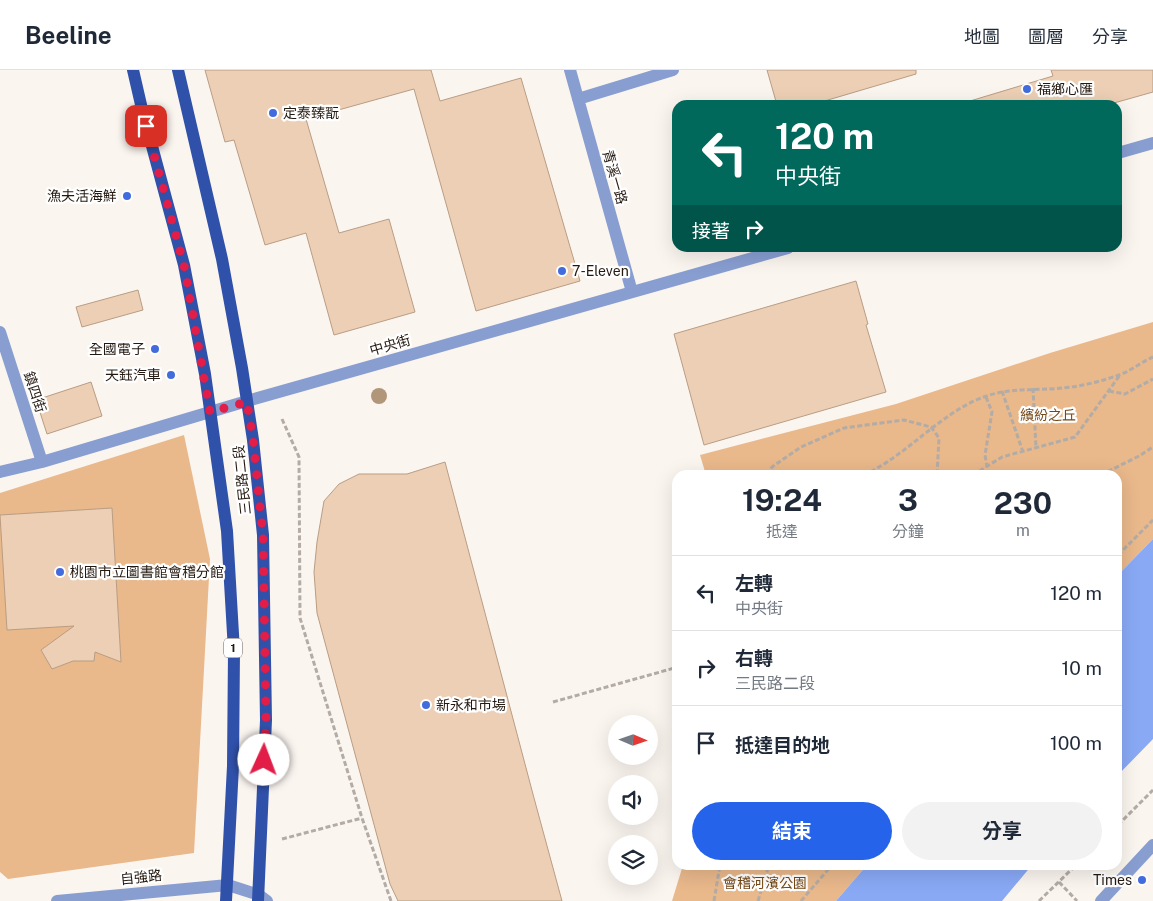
<!DOCTYPE html>
<html lang="zh-TW">
<meta charset="utf-8">
<style>
body{margin:0;font-family:"Public Sans","Noto Sans TC",sans-serif;background:#f2f2f3;color:#1f2937;height:100vh;display:flex;flex-direction:column;font-size:19px;white-space:nowrap}
*{box-sizing:border-box;margin:0}
p{font-size:16px;color:#747a83}
.icon{flex:none;width:28px;height:28px;fill:none;stroke:currentColor;stroke-width:2;stroke-linecap:round;stroke-linejoin:round}
.map{position:relative;flex:1;overflow:hidden}
.panel{position:absolute;left:672px;top:400px;width:450px;height:400px;display:flex;flex-direction:column;background:#fff;border-radius:15px;box-shadow:0 5px 20px #0002}
.panel>*{flex:none}
.hud{position:absolute;left:672px;top:30px;width:450px;height:152px;border-radius:15px;box-shadow:0 5px 20px #0002;background:#00695c;color:#fff;overflow:hidden}
.needle{width:32px;rotate:92deg}
.fabs{position:absolute;left:608px;top:645px;display:grid;gap:10px}
.fabs a{display:grid;place-items:center;width:50px;height:50px;border-radius:50%;background:#fff;box-shadow:0 5px 20px #0002;font-size:25px}
.pin{position:absolute;display:grid;place-items:center;width:42px;height:42px;color:#fff;margin:-21px;border-radius:10px;box-shadow:0 2px 8px #0006}
.me{position:absolute;width:55px;margin:-28px;rotate:2deg;stroke-linejoin:round;filter:drop-shadow(0 0 4px #0008)}
.turn{display:flex;align-items:center;gap:18px;height:105px;padding:0 20px;font-size:22px}
.turn .icon{width:65px;height:65px;stroke-width:2.5}
.turn b{display:block;font-size:35px;line-height:42px}
.then{display:flex;align-items:center;height:48px;padding:0 20px;background:#0003;gap:10px;font-size:19px}
.eta{display:flex;justify-content:space-evenly;align-items:center;height:85px;text-align:center}
.eta b{font-size:30px;font-weight:700;line-height:35px}
.action{display:flex;gap:10px;margin-top:auto;padding:10px 20px}
.action a{flex:1;height:58px;border-radius:30px;background:#2563eb;color:#fff;font-size:20px;font-weight:700;line-height:58px;text-align:center}
.action a+a{background:#f2f2f3;color:#1f2937}
ul{padding:0;list-style:none}
li{display:flex;align-items:center;gap:15px;height:75px;padding:0 20px;border-top:1px solid #e0e1e3}
li div{flex:1}
li b{display:block;font-size:19px}
li em{font-style:normal}
header{display:flex;align-items:center;gap:30px;box-sizing:border-box;height:70px;padding:0 25px;background:#fff;border-bottom:1px solid #e0e1e3}
header strong{font-size:24px}
nav{display:flex;gap:28px;margin-inline-start:auto;font-size:18px}
.map>svg:first-child{display:block}
.green{fill:#e9b88b}
.water{fill:#89a9f5}
.building{fill:#eccfb4;stroke:#b99d84}
.lines{fill:none;stroke-linecap:round;stroke-linejoin:round}
.path{stroke:#b3aba5;stroke-width:3;stroke-dasharray:5 2.5;stroke-linecap:butt}
.minor{stroke:#889ed1;stroke-width:12}
.major{stroke:#3051aa;stroke-width:12}
.tree{fill:#b19679}
.route{stroke:#e11d48;stroke-width:9;stroke-dasharray:0 16.2}
.poi-dot{fill:#426bdd;stroke:#fff;stroke-width:2}
.labels{text-anchor:middle;dominant-baseline:central;stroke-width:4.5;stroke-linejoin:round;paint-order:stroke}
.shield{fill:#fff;stroke:#665e58;stroke-width:1}
.shield-label{font-size:12px;font-weight:bold;fill:#241910}
.poi-label{font-size:14px;fill:#241910;stroke:#fff;text-anchor:start}
.street-label{font-size:14px;fill:#241910;stroke:#fff}
.park-label{font-size:14px;fill:#754817;stroke:#fff}
</style>
<header>
<strong>Beeline</strong>
<nav><a>地圖</a><a>圖層</a><a>分享</a></nav>
</header>
<div class="map">
<svg width="1153" height="831" viewBox="0 0 1153 831">
<rect width="100%" height="100%" fill="#fbf5f0"/>
<path class="green" d="M1153,252V469L1118,505V405H706L700,385L896,334L1050,283Z
M184,365L210,489L194,783L8,809L0,802V423Z
M683,795H867L836,831H672Z"/>
<path class="water" d="M1153,469V669L1118,705V505Z
M867,795H1032L1002,831H836Z"/>
<path class="building" d="M205,0H431L440,31L521,8L580,211L476,241L414,19L306,49L339,163L389,149L415,242L334,265L306,163L265,175L234,70L225,72Z
M767,0H916V4L811,35H777Z
M1051,0H1153V22L1107,35H971L970,31L1053,6Z
M856,211L868,254L866,255L886,322L704,375L674,264Z
M138,220L143,240L82,257L76,237Z
M91,312L102,346L47,364L36,330Z
M445,392L534,728L562,831H398L390,814L317,543L314,502L317,472L324,431L339,414L359,404H407Z
M112,438L121,592L95,582L94,591H73L52,599L41,580L74,556L7,560L0,445Z"/>
<g class="lines">
<path class="path" d="M1033,318L1036,378
M1002,321L1023,382
M1109,321L1125,324L1153,309
M986,327L992,342L985,385L987,397
M282,349L299,387L300,548L362,748L391,831
M767,405L772,397L801,377L844,358L904,350L931,357L939,368L937,405
M823,405L836,403L845,405
M864,405C905,386 934,350 974,331C1008,315 1037,322 1071,317C1087,315 1105,310 1119,305C1131,301 1141,292 1153,287
M973,405L1002,387L1075,367L1120,305
M1101,405L1139,386L1153,377
M1118,485L1153,450
M553,632L678,597
M1118,755L1153,720
M282,769L362,748
M1059,812L1077,831
M714,831L720,795
M758,831L769,795
M801,831L832,795
M1039,831L1076,795"/>
<path class="minor" d="M570,0L632,222
M578,29L673,0
M1118,83L1153,73
M0,262L42,392
M0,402L42,392L247,331L788,178
M57,831L228,815L259,825L267,831
M1101,831L1153,775"/>
<path class="major" d="M133,0L142,39L184,195L205,304L227,461L234,581L233,696L226,831
M178,0L222,189L242,298L253,370L263,465L266,650L258,831"/>
</g>
<circle class="tree" cx="379" cy="326" r="8"/>
<g class="lines">
<path class="route" d="M146,56L184,195L210,342L247,332L253,370L263,465L266,650L264,690"/>
</g>
<g class="poi-dot">
<circle cx="1027" cy="19" r="5"/>
<circle cx="273" cy="43" r="5"/>
<circle cx="127" cy="126" r="5"/>
<circle cx="562" cy="201" r="5"/>
<circle cx="155" cy="279" r="5"/>
<circle cx="171" cy="305" r="5"/>
<circle cx="60" cy="502" r="5"/>
<circle cx="426" cy="635" r="5"/>
<circle cx="1142" cy="810" r="5"/>
</g>
<g class="labels">
<rect class="shield" x="224" y="568.5" width="18" height="19" rx="4"/>
<g class="shield-label">
<text x="233" y="578">1</text>
</g>
<g class="poi-label">
<text x="1037" y="19">福鄉心匯</text>
<text x="283" y="43">定泰臻翫</text>
<text x="117" y="126" text-anchor="end">漁夫活海鮮</text>
<text x="572" y="201">7-Eleven</text>
<text x="145" y="279" text-anchor="end">全國電子</text>
<text x="161" y="305" text-anchor="end">天鈺汽車</text>
<text x="70" y="502">桃園市立圖書館會稽分館</text>
<text x="436" y="635">新永和市場</text>
<text x="1132" y="810" text-anchor="end">Times</text>
</g>
<g class="street-label">
<text transform="translate(615 107) rotate(74)">青溪一路</text>
<text transform="translate(390 275) rotate(-16)">中央街</text>
<text transform="translate(35 322) rotate(72)">鎮四街</text>
<text transform="translate(242 410) rotate(-96)">三民路二段</text>
<text transform="translate(141 807) rotate(-6)">自強路</text>
</g>
<g class="park-label">
<text x="1048" y="345">繽紛之丘</text>
<text x="765" y="813">會稽河濱公園</text>
</g>
</g>
</svg>
<div class="fabs">
<a><svg class="needle" viewBox="-14 -14 28 28"><path d="M0-13l5 13h-10z" fill="#e53935"/><path d="M0 13l5-13h-10z" fill="#747a83"/></svg></a>
<a><svg class="icon" aria-label="sound" viewBox="0 0 24 24"><path d="M4 9h4l5-4v14l-5-4H4zM17 9q2 3 0 6"/></svg></a>
<a><svg class="icon" aria-label="layers" viewBox="0 0 24 24"><path d="M12 4l9 5-9 5-9-5zM3 14l9 5 9-5"/></svg></a>
</div>
<div class="pin" style="left:146px;top:56px;background:#d93025"><svg class="icon" aria-label="arrive" viewBox="0 0 24 24"><path d="M6 21V4h12l-3 4 3 4H6"/></svg></div>
<svg class="me" style="left:264px;top:690px" viewBox="-20 -20 40 40"><circle r="19" fill="#fff"/><path d="M0-13L10 11 0 6-10 11z" fill="#e11d48"/></svg>
<div class="hud">
<div class="turn"><svg class="icon" aria-label="left" viewBox="0 0 24 24"><path d="M17 20v-9H6M10 6l-5 5 5 5"/></svg><div><b>120 m</b>中央街</div></div>
<div class="then">接著<svg class="icon" aria-label="right" viewBox="0 0 24 24"><path d="M7 20v-9h11M14 6l5 5-5 5"/></svg></div>
</div>
<section class="panel">
<div class="eta">
<div><b>19:24</b><p>抵達</p></div>
<div><b>3</b><p>分鐘</p></div>
<div><b>230</b><p>m</p></div>
</div>
<ul>
<li><svg class="icon" aria-label="left" viewBox="0 0 24 24"><path d="M17 20v-9H6M10 6l-5 5 5 5"/></svg><div><b>左轉</b><p>中央街</p></div><em>120 m</em></li>
<li><svg class="icon" aria-label="right" viewBox="0 0 24 24"><path d="M7 20v-9h11M14 6l5 5-5 5"/></svg><div><b>右轉</b><p>三民路二段</p></div><em>10 m</em></li>
<li><svg class="icon" aria-label="arrive" viewBox="0 0 24 24"><path d="M6 21V4h12l-3 4 3 4H6"/></svg><div><b>抵達目的地</b></div><em>100 m</em></li>
</ul>
<div class="action"><a>結束</a><a>分享</a></div>
</section>
</div>
